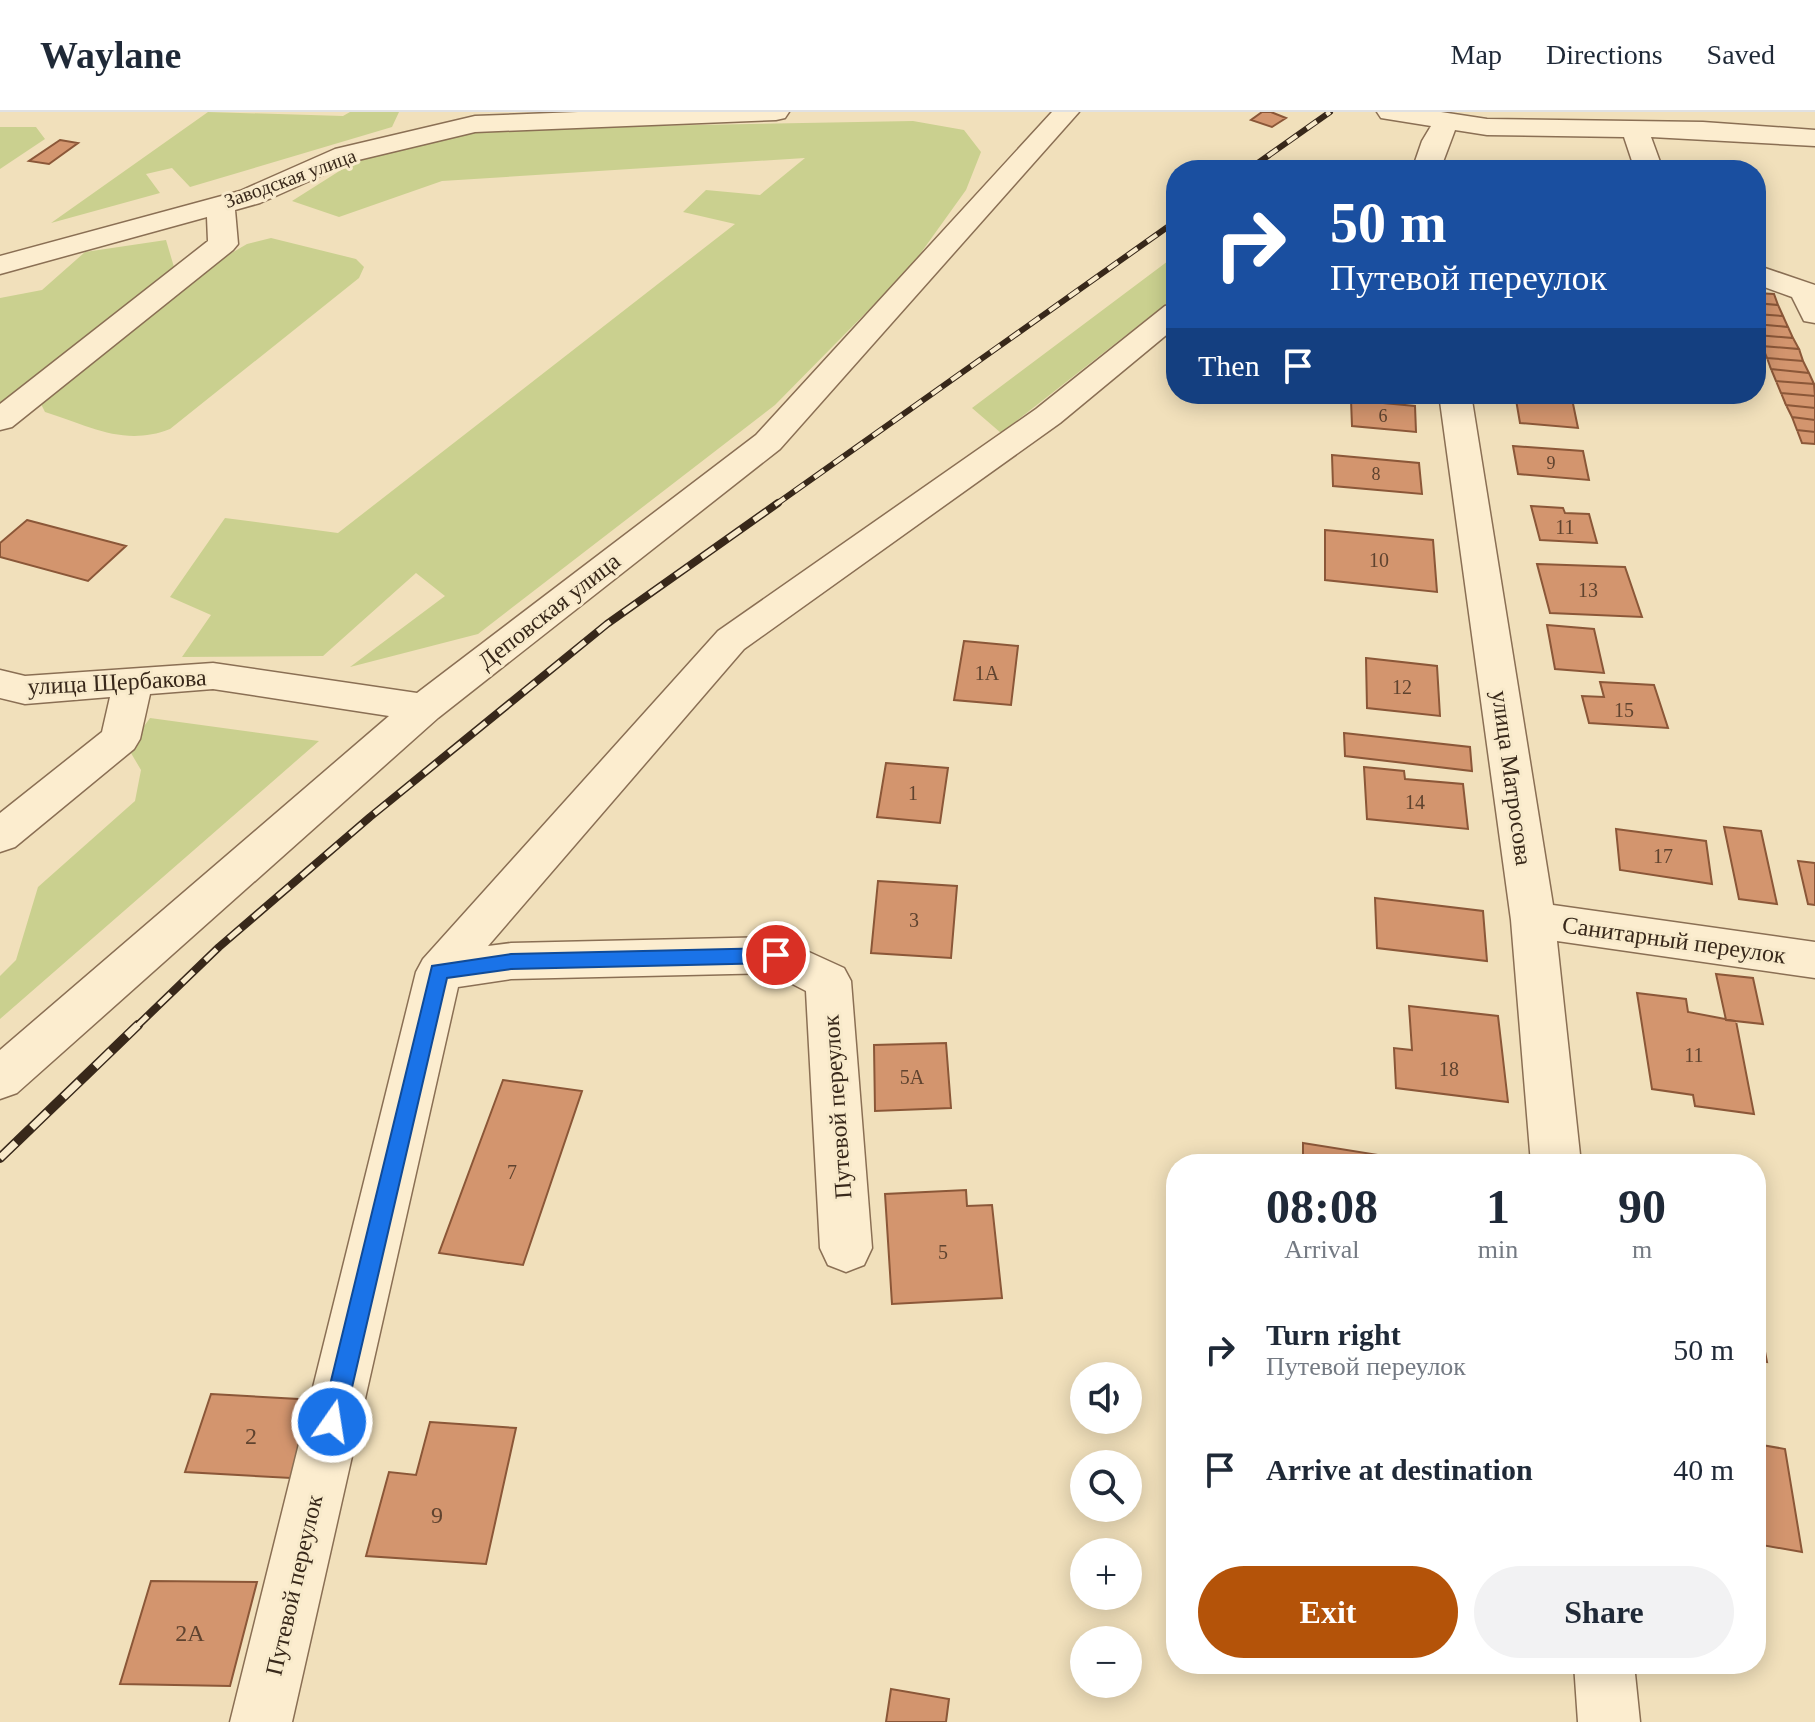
<!DOCTYPE html>
<meta charset="utf-8">
<style>
body{margin:0;font-family:"Times New Roman",serif;background:#f2f2f3;color:#1f2937;height:100vh;display:flex;flex-direction:column;font-size:30px;white-space:nowrap}
*{box-sizing:border-box;margin:0}
p{font-size:26px;color:#747a83}
.icon{flex:none;width:44px;height:44px;fill:none;stroke:currentColor;stroke-width:2;stroke-linecap:round;stroke-linejoin:round}
.map{position:relative;flex:1;overflow:hidden}
.details{position:absolute;left:1166px;top:1042px;width:600px;height:520px;display:flex;flex-direction:column;background:#fff;border-radius:32px;box-shadow:0 4px 20px #0003}
.details>*{flex:none}
.guide{position:absolute;left:1166px;top:48px;width:600px;height:244px;border-radius:32px;box-shadow:0 4px 20px #0003;background:#1a4fa0;color:#fff;overflow:hidden}
.fabs{position:absolute;left:1070px;top:1250px;display:grid;gap:16px}
.fabs a{display:grid;place-items:center;width:72px;height:72px;border-radius:50%;background:#fff;box-shadow:0 4px 20px #0003;font-size:40px}
.pin{position:absolute;display:grid;place-items:center;width:68px;height:68px;color:#fff;margin:-34px;border:4px solid #fff;border-radius:50%;box-shadow:0 2px 8px #0007}
.me{position:absolute;width:88px;margin:-44px;rotate:13deg;stroke-linejoin:round;filter:drop-shadow(0 0 6px #0008)}
.turn{display:flex;align-items:center;gap:28px;height:168px;padding:0 32px;font-size:36px}
.turn .icon{width:104px;height:104px;stroke-width:2.5}
.turn b{display:block;font-size:56px;line-height:68px}
.then{display:flex;align-items:center;height:76px;padding:0 32px;background:#0003;gap:16px;font-size:30px}
.eta{display:flex;justify-content:space-evenly;align-items:center;height:136px;text-align:center}
.eta b{font-size:48px;font-weight:700;line-height:56px}
.primary-button{display:flex;gap:16px;margin-top:auto;padding:16px 32px}
.primary-button a{flex:1;height:92px;border-radius:48px;background:#b45309;color:#fff;font-size:32px;font-weight:700;line-height:92px;text-align:center}
.primary-button a+a{background:#f2f2f3;color:#1f2937}
ul{padding:0;list-style:none}
li{display:flex;align-items:center;gap:24px;height:120px;padding:0 32px}
li div{flex:1}
li b{display:block;font-size:30px}
li em{font-style:normal}
header{display:flex;align-items:center;gap:48px;box-sizing:border-box;height:112px;padding:0 40px;background:#fff;border-bottom:2px solid #e0e1e3}
header strong{font-size:38px}
nav{display:flex;gap:44px;margin-inline-start:auto;font-size:28px}
.map>svg:first-child{display:block}
.green{fill:#cad08f}
.building{fill:#d3956e;stroke:#8b5738;stroke-width:2}
.lines{fill:none;stroke-linecap:round;stroke-linejoin:round}
.minor-casing{stroke:#8a6f54;stroke-width:3}
.minor{fill:#fcedcf;fill-rule:evenodd}
.rail-far2-casing{stroke:#38281a;stroke-width:6}
.rail-far1-casing{stroke:#38281a;stroke-width:8}
.rail-casing{stroke:#38281a;stroke-width:10}
.rail-far2{stroke:#f8eacb;stroke-width:4;stroke-dasharray:12;stroke-linecap:butt}
.rail-far1{stroke:#f8eacb;stroke-width:5;stroke-dasharray:16;stroke-linecap:butt}
.rail{stroke:#f8eacb;stroke-width:7;stroke-dasharray:22;stroke-linecap:butt}
.route{fill:#1a73e8;stroke:#114b97;stroke-width:2}
.labels{text-anchor:middle;dominant-baseline:central;stroke-width:6;stroke-linejoin:round;paint-order:stroke}
.far-number-label{font-size:18px;fill:#5f432f}
.far-street-label{font-size:20px;fill:#38281a;stroke:#f8eacb}
.number-label{font-size:20px;fill:#5f432f}
.street-label{font-size:24px;fill:#38281a;stroke:#f8eacb}
.near-number-label{font-size:24px;fill:#5f432f}
</style>
<header>
<strong>Waylane</strong>
<nav><a>Map</a><a>Directions</a><a>Saved</a></nav>
</header>
<div class="map">
<svg width="1815" height="1610" viewBox="0 0 1815 1610">
<rect width="100%" height="100%" fill="#f1e0bb"/>
<path class="green" d="M208,0L343,4L350,0H399L392,15L190,75L172,56L146,62L160,81L51,111Z
M913,9L964,18L981,40L966,78L910,156L775,293L478,522L350,555L445,484L416,461L323,544L182,545L211,503L170,485L225,406L338,421L735,112L683,100L706,78L760,83L805,46L442,69L339,105L292,89L360,46L479,17Z
M0,15H36L45,27L0,57Z
M271,126L356,147L364,155L359,166L170,317C124,335 90,314 45,300L39,288L48,277L223,146L247,132Z
M166,128L174,155L0,294V186L42,178L85,140Z
M1176,143V184L1001,321L972,296Z
M150,606L319,629L0,907V864L16,848L38,775L135,689L141,658L128,636Z"/>
<path class="building" d="M1262,0H1271L1286,6L1272,15L1251,8Z
M60,28L78,31L49,52L29,49Z
M1756,181L1774,182L1778,193L1756,191Z
M1756,191L1778,193L1783,204L1756,202Z
M1756,202L1783,204L1788,215L1756,212Z
M1756,212L1788,215L1793,226L1757,223Z
M1757,223L1793,226L1799,237L1762,234Z
M1762,234L1799,237L1803,249L1767,246Z
M1767,246L1803,249L1809,261L1771,257Z
M1771,257L1809,261L1814,272L1776,269Z
M1776,269L1814,272L1815,284L1781,281Z
M1781,281L1815,284V296L1786,293Z
M1515,282H1571L1578,316L1520,311Z
M1351,288L1415,294L1416,320L1352,314Z
M1786,293L1815,296V308L1792,305Z
M1792,305L1815,308V320L1797,318Z
M1797,318L1815,320V332L1802,331Z
M1513,334L1583,339L1589,368L1518,362Z
M1332,343L1419,351L1422,382L1333,374Z
M1531,394L1563,396L1565,401L1589,402L1597,431L1540,428Z
M27,408L126,434L88,469L0,445V431Z
M1325,418L1433,428L1437,480L1325,468Z
M1537,452L1625,455L1642,505L1550,501Z
M1547,513L1594,517L1604,561L1555,557Z
M964,529L1018,534L1011,593L954,588Z
M1366,546L1437,554L1440,604L1367,596Z
M1600,570L1654,573L1668,616L1589,611L1582,584L1604,585Z
M1344,621L1470,635L1472,659L1345,644Z
M886,651L948,656L940,711L877,705Z
M1364,655L1404,659L1405,667L1463,672L1468,717L1367,707Z
M1724,715L1761,719L1777,792L1739,787Z
M1616,717L1706,729L1712,772L1620,758Z
M1798,749L1815,751V793L1808,792Z
M878,769L957,774L951,846L871,841Z
M1375,786L1483,799L1487,849L1377,836Z
M1716,862L1753,866L1763,912L1726,908Z
M1637,881L1686,887L1688,900L1736,909L1754,1002L1695,994L1693,983L1652,977Z
M1409,894L1498,904L1508,990L1396,976L1394,936L1412,938Z
M946,931L951,996L875,999L874,933Z
M503,968L582,979L523,1153L439,1141Z
M1303,1031L1391,1045V1052H1303Z
M966,1078L967,1094L992,1093L1002,1186L892,1192L885,1082Z
M1756,1193L1767,1250L1756,1248Z
M211,1282L316,1288L291,1366L185,1360Z
M430,1310L516,1316L486,1452L366,1444L389,1360L416,1363Z
M1756,1332L1785,1337L1802,1440L1756,1432Z
M151,1469L257,1470L230,1574L120,1572Z
M891,1577L949,1587L946,1610H886Z"/>
<g class="lines">
<g class="minor-casing">
<path id="minor" d="M578,0H789L785,6L776,8L475,20L354,49L260,91L235,98L238,132L233,138L12,315L0,318V292L208,129L207,105L0,162V144L240,79L335,37L475,4Z
M1052,0H1079L780,337L438,606L17,981L0,987V938L389,604L213,577L150,582L140,627L134,637L15,735L0,740V701L102,620L110,585L25,592L0,586V558L25,564L213,551L417,581L756,323Z
M1377,0H1441L1487,7L1703,10L1815,18V34L1651,25L1663,58H1635L1624,25L1487,23L1455,18L1440,58H1412L1422,29L1431,14L1381,6Z
M1756,153L1815,173V211L1804,209L1792,185L1756,172Z
M1176,191V215L1060,311L744,537L488,834L511,831L776,825L844,856L851,869L872,1136L864,1153L846,1160L828,1153L820,1136L806,879L771,861L511,867L458,875L292,1610H230L416,860L423,847L718,519L1036,297L1165,194Z
M1439,282H1471L1553,793L1815,830V866L1557,829L1581,1052H1531L1511,808Z
M1574,1552H1634L1640,1610H1578Z"/>
</g>
<use href="#minor" class="minor"/>
<g class="rail-far2-casing">
<path id="rail-far2" d="M1248,58L1330,0
M775,393L1176,109"/>
</g>
<g class="rail-far1-casing">
<path id="rail-far1" d="M136,915L219,835L370,705L607,512L778,391"/>
</g>
<g class="rail-casing">
<path id="rail" d="M0,1046L138,913"/>
</g>
<use href="#rail-far2" class="rail-far2"/>
<use href="#rail-far1" class="rail-far1"/>
<use href="#rail" class="rail"/>
</g>
<path class="route" d="M776,836L782,838L785,843L782,849L776,851L511,857L447,866L344,1310L340,1318L332,1321L324,1318L321,1310L432,854L511,842Z"/>
<g class="labels">
<g class="far-number-label">
<text x="1383" y="304">6</text>
<text x="1551" y="351">9</text>
<text x="1376" y="362">8</text>
</g>
<g class="far-street-label">
<text transform="translate(290 66) rotate(-20)">Заводская улица</text>
</g>
<g class="number-label">
<text x="1565" y="415">11</text>
<text x="1379" y="448">10</text>
<text x="1588" y="478">13</text>
<text x="987" y="561">1А</text>
<text x="1402" y="575">12</text>
<text x="1624" y="598">15</text>
<text x="913" y="681">1</text>
<text x="1415" y="690">14</text>
<text x="1663" y="744">17</text>
<text x="914" y="808">3</text>
<text x="1694" y="943">11</text>
<text x="1449" y="957">18</text>
<text x="912" y="965">5А</text>
<text x="512" y="1060">7</text>
<text x="943" y="1140">5</text>
</g>
<g class="street-label">
<text transform="translate(549 499) rotate(-38)">Деповская улица</text>
<text transform="translate(117 570) rotate(-3)">улица Щербакова</text>
<text transform="translate(1512 666) rotate(82)">улица Матросова</text>
<text transform="translate(1674 828) rotate(8)">Санитарный переулок</text>
<text transform="translate(837 995) rotate(-94)">Путевой переулок</text>
<text transform="translate(294 1473) rotate(-77)">Путевой переулок</text>
</g>
<g class="near-number-label">
<text x="251" y="1324">2</text>
<text x="437" y="1403">9</text>
<text x="190" y="1521">2А</text>
</g>
</g>
</svg>
<div class="fabs">
<a><svg class="icon" aria-label="sound" viewBox="0 0 24 24"><path d="M4 9h4l5-4v14l-5-4H4zM17 9q2 3 0 6"/></svg></a>
<a><svg class="icon" aria-label="search" viewBox="0 0 24 24"><circle cx="10" cy="10" r="6"/><path d="M15 15l6 6"/></svg></a>
<a>+</a>
<a>−</a>
</div>
<div class="pin" style="left:776px;top:843px;background:#d93025"><svg class="icon" aria-label="arrive" viewBox="0 0 24 24"><path d="M6 21V4h12l-3 4 3 4H6"/></svg></div>
<svg class="me" style="left:332px;top:1310px" viewBox="-20 -20 40 40"><circle r="17" fill="#1a73e8" stroke="#fff" stroke-width="3"/><path d="M0-11L8 9 0 5-8 9z" fill="#fff"/></svg>
<div class="guide">
<div class="turn"><svg class="icon" aria-label="right" viewBox="0 0 24 24"><path d="M7 20v-9h11M14 6l5 5-5 5"/></svg><div><b>50 m</b>Путевой переулок</div></div>
<div class="then">Then<svg class="icon" aria-label="arrive" viewBox="0 0 24 24"><path d="M6 21V4h12l-3 4 3 4H6"/></svg></div>
</div>
<section class="details">
<div class="eta">
<div><b>08:08</b><p>Arrival</p></div>
<div><b>1</b><p>min</p></div>
<div><b>90</b><p>m</p></div>
</div>
<ul>
<li><svg class="icon" aria-label="right" viewBox="0 0 24 24"><path d="M7 20v-9h11M14 6l5 5-5 5"/></svg><div><b>Turn right</b><p>Путевой переулок</p></div><em>50 m</em></li>
<li><svg class="icon" aria-label="arrive" viewBox="0 0 24 24"><path d="M6 21V4h12l-3 4 3 4H6"/></svg><div><b>Arrive at destination</b></div><em>40 m</em></li>
</ul>
<div class="primary-button"><a>Exit</a><a>Share</a></div>
</section>
</div>
